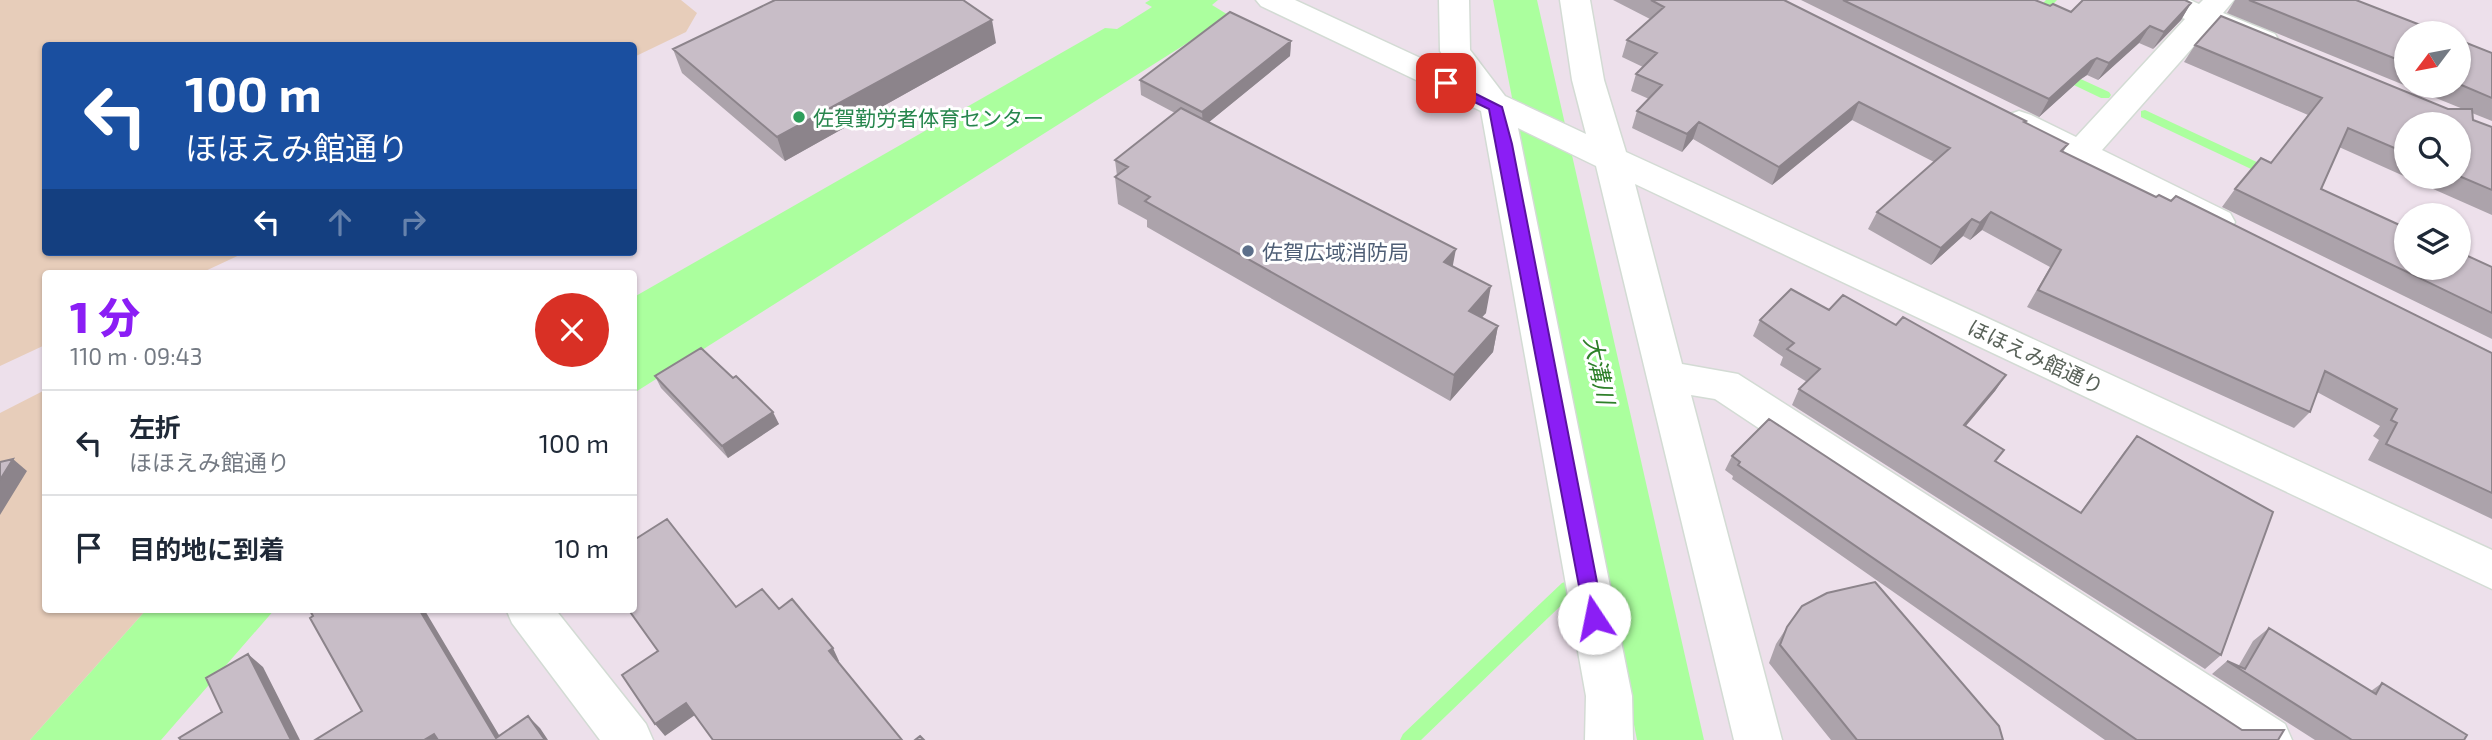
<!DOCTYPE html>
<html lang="ja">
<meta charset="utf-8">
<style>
body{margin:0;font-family:"Exo 2","Noto Sans JP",sans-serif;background:#f2f2f3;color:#1f2937;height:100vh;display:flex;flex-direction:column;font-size:26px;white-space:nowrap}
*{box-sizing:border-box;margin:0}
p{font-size:23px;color:#747a83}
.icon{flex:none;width:38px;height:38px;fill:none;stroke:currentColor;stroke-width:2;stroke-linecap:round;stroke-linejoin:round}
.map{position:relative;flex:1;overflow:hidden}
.details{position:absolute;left:42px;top:270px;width:595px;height:343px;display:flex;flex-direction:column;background:#fff;border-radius:7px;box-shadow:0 2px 5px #0004}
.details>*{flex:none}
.guide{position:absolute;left:42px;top:42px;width:595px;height:214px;border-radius:7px;box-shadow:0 2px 5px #0004;background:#1a4fa0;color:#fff;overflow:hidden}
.needle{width:46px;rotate:238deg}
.buttons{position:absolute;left:2394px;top:21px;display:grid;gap:14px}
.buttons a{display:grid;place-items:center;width:77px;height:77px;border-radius:50%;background:#fff;box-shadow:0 2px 5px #0004;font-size:35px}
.pin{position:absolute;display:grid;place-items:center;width:60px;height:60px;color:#fff;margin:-30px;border-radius:14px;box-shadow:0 4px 10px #0006}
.me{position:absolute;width:77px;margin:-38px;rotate:349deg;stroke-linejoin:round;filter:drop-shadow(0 0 5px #0008)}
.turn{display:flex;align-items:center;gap:24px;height:147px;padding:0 28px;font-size:32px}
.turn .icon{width:91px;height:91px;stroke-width:2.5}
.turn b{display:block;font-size:49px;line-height:60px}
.lanes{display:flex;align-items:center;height:66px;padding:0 28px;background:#0003;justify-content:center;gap:35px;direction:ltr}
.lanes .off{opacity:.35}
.round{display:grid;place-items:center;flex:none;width:74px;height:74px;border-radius:37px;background:#f2f2f3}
.summary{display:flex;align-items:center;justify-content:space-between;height:119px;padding:0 28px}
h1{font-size:42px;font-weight:800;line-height:52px;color:#8b1ef5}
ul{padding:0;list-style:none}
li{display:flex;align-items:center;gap:21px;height:105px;padding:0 28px;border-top:2px solid #e0e1e3}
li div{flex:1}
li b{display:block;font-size:26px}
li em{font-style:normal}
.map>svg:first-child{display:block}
.green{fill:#e7cdba}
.water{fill:#abff9e}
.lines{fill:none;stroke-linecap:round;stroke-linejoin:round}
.stream{fill:#abff9e;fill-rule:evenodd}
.minor-casing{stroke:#d3dbd4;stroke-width:3}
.minor{fill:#fff;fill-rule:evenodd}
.wall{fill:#aca3ab}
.shaded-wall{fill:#8c848b}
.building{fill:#c8bdc7;stroke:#8c848b;stroke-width:2}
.route{fill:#8b1ef5;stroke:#5a149f;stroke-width:2}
.leisure-dot{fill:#2e9e5b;stroke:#fff;stroke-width:2.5}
.service-dot{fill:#5c6f8a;stroke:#fff;stroke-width:2.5}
.labels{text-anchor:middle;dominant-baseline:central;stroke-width:6;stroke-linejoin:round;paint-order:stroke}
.leisure-label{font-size:21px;fill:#27864d;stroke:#fff;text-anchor:start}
.service-label{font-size:21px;fill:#4e5e75;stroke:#fff;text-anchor:start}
.street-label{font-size:21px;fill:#596259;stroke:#fff}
.water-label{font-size:23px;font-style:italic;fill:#2e8029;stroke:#fff}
</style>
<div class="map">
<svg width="2492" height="740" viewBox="0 0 2492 740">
<rect width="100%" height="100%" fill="#ede0eb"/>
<path class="green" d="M0,0H681L697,13L686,32L634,57V46H46V252H246L201,273H46L45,345L0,366Z
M45,390L46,609H147L30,740H0V413Z"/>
<path class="water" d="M1150,0H1218L1212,5L1230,16L634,393V297L1105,28L1117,29L1152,7L1145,3Z
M1493,0H1537L1704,740H1637Z
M147,609H275L161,740H30Z"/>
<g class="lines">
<path class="stream" d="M2046,0H2057L2039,19H2031V15Z
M2061,70L2109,92L2111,95L2109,98H2101L2057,77L2055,74Z
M2145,110L2276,171L2278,174L2276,177H2268L2141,117V111Z
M1568,581L1574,583L1576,588L1574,593L1421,740H1400L1403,734L1562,583Z"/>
<g class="minor-casing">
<path id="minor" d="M1256,0H1295L1455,74L1440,51L1439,0H1469L1470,50L1505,96L1586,134L1572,80L1560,0H1590L1604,80L1626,152L2492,550V589L1635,184L1682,364L1738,374L2285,724L2292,740H2228L1715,399L1691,395L1782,740H1734L1596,166L1518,128L1632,696L1633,740H1585L1586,696L1481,111L1261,6Z
M2149,0H2190L2199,4L2203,0H2234L2223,13L2275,34L2279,41L2275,48L2264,50L2253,48L2209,29L2102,150L2230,213L2235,222L2230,231L2218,234L2206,231L2007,129L2003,122L2007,115L2019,111L2031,115L2076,137L2185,19L2154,6Z
M506,609H555L646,724L653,740H600L512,623Z"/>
</g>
<use href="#minor" class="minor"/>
</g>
<path class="wall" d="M1613,0H1784L2026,121L2025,123L2068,144L2063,152L2156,197L2492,353V519L2368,460L2379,440L2373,436L2380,426L2317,392L2310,412L2294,428L2027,307L2050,267L1982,230L1970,240L1963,236L1931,265L1868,229L1877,212L1934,162L1852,120L1772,185L1693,139L1682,152L1632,128L1637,111L1649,99L1631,91L1636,74L1643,67L1622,57L1627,40L1650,19Z
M1801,0H2035L2050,6L2071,12L2191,3L2181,20L2153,49L2139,43L2098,80L2087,75L2081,79L2039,117Z
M2235,0H2356L2406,33V86H2459V40L2492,53V121L2472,113L2473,120L2492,127V215L2406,177H2459V124H2406V177L2339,147L2321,189L2492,267V339L2222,207L2235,189L2271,163L2308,115L2184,62L2195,45L2448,109H2463L2227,13Z
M1291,41L1290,56L1209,122L1453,266L1486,313L1481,317L1498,326L1493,352L1450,401L1147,227V220L1118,204L1115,177L1117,176L1115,160L1175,113L1141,95L1140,80Z
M996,43L785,161L682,73L673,49Z
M1829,310L1896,325L2006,375L1995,391L1966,426L1996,461L2080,513L2124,452L2137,436L2221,655L2205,669L1792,405L1799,389L1807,382L1780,365L1783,357L1753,336L1760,320Z
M655,376L733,378L779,424L728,458L661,388Z
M1732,456L2242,730L2278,740H2105L1732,479L1733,476L1725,470Z
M1787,627L2003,740H1831L1769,663L1776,644Z
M2269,628L2371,691L2382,683L2464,740H2315L2212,674L2227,661L2238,667L2253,641Z"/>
<path class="shaded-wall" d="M2191,3L2181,20L2153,49L2164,32Z
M992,20L996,43L785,161L777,137Z
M2150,26L2139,43L2098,80L2109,63Z
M1291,41L1290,56L1203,127L1202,112Z
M2097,58L2087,75L2081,79L2039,117L2049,99L2091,61Z
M1859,102L1852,120L1772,185L1779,167Z
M1699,122L1693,139L1682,152L1687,134Z
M1991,212L1982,230L1970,240L1980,223Z
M1972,219L1963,236L1931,265L1941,248Z
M1456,249L1451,275L1444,262Z
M1491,286L1486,313L1464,337L1469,311Z
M1498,326L1493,352L1450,401L1454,375Z
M2006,375L1995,391L1953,441L1964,425Z
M773,412L779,424L728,458L722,446Z
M13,459L27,471L0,515V480Z
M419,609H424L502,740L496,738Z
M833,648L839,661L835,664L829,651Z
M248,654L263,667L300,740H291Z
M686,703L695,715L665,736L655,724Z
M528,716L540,728L548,740H545Z
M434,734L440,740H424Z"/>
<path class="building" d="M775,0H963L992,20L777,137L673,49Z
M1651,0H1784L2026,121L2024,122L2068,144L2061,151L2156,197L2159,195L2171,201L2176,196L2492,353V493L2386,444L2397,423L2391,420L2397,409L2325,371L2310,412L2038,290L2061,250L1991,212L1980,223L1972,219L1941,248L1877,212L1950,148L1859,102L1779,167L1699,122L1687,134L1637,111L1662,85L1636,74L1657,53L1627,40L1664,7Z
M1843,0H2035L2050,6L2053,4L2071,12L2083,0H2185L2191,3L2164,32L2150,26L2109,63L2097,58L2091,61L2049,99Z
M2249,0H2356L2441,33H2406V63Z
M1230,12L1291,41L1202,112L1140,80Z
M2221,16L2448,109H2472L2473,120L2492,127V190L2459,176V124H2406V153L2348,128L2321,189L2406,228V268H2459V252L2492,267V313L2235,189L2261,158L2271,163L2322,98L2195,45Z
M2459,40L2492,53V98L2459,84Z
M1181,108L1456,249L1444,262L1491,286L1469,311L1498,326L1454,375L1145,201L1150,197L1115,177L1128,167L1115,160Z
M1791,289L1829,310L1843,295L1896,325L1903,317L2006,375L1964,425L2004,450L1995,461L2081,513L2137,436L2273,512L2221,655L1799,389L1820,369L1787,349L1794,343L1760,320Z
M701,348L733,378L736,376L773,412L722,446L655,376Z
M1769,419L2242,730H2284L2278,740H2137L1738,465L1740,462L1732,456Z
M13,459L0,480V462Z
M667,519L736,607L762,589L779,609L792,599L833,648L829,651L902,740H713L686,703L655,724L622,675L658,651L628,609H634V540Z
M1875,582L1999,726L2003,740H1857L1780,645L1787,627L1802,606L1827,593Z
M309,609H419L496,738L528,716L545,740H438L434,734L424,740H315L362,711L310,618L313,616Z
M2269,628L2376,694L2382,683L2467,735L2464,740H2352L2227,661L2245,669Z
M248,654L291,740H181L179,738L222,712L206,678Z
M920,736L924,740H915Z"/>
<path class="route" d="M1446,79L1502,107L1512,144L1604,618L1601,623L1594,626L1588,623L1585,618L1489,109L1441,86L1439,83Z"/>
<circle class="leisure-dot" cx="799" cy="117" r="7"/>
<circle class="service-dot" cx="1248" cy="251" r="7"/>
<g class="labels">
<g class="leisure-label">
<text x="813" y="117">佐賀勤労者体育センター</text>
</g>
<g class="service-label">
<text x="1262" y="251">佐賀広域消防局</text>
</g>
<g class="street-label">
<text transform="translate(2036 356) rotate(25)">ほほえみ館通り</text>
</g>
<g class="water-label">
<text transform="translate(1600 370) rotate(78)">大溝川</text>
</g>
</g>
</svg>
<div class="buttons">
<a><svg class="needle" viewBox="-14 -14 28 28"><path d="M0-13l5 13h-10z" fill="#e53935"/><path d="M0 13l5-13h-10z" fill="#747a83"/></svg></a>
<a><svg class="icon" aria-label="search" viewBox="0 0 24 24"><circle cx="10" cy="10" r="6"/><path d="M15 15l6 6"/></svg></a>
<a><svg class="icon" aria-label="layers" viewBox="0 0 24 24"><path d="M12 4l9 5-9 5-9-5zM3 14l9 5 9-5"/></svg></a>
</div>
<div class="pin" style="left:1446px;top:83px;background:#d93025"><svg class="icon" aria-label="arrive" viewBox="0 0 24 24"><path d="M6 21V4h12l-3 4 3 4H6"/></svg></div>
<svg class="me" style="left:1594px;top:618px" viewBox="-20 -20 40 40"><circle r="19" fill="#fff"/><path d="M0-13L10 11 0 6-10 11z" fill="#8b1ef5"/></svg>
<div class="guide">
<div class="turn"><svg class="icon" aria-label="left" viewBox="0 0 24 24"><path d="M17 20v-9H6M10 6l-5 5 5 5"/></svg><div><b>100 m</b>ほほえみ館通り</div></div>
<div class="lanes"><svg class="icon" aria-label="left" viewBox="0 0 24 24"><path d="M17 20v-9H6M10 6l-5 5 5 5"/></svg><svg class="icon off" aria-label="ahead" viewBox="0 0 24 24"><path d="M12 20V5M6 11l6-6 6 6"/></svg><svg class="icon off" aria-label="right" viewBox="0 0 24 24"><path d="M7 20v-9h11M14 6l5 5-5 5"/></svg></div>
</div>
<section class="details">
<div class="summary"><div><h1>1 分</h1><p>110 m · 09:43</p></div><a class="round" style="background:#d93025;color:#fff"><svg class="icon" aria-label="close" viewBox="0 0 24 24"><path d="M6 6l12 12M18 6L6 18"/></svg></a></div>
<ul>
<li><svg class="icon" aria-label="left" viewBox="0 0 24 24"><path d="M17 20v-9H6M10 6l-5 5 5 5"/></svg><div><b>左折</b><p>ほほえみ館通り</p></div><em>100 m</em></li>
<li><svg class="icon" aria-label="arrive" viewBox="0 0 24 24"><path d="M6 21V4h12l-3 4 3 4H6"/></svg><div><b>目的地に到着</b></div><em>10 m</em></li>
</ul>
</section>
</div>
